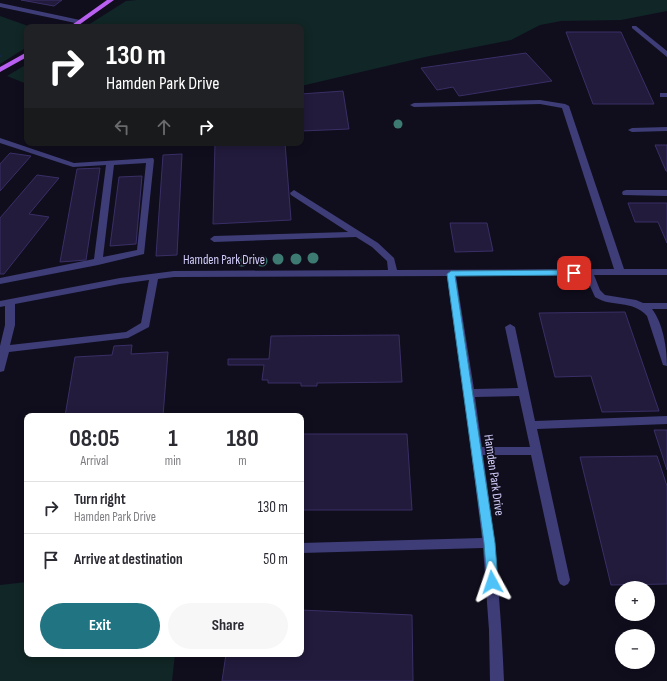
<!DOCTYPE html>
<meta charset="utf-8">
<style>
body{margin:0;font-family:"Sofia Sans Condensed",sans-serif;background:#f7f7f7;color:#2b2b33;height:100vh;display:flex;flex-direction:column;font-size:15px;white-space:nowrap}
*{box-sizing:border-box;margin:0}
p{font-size:13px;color:#7c7c81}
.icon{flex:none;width:22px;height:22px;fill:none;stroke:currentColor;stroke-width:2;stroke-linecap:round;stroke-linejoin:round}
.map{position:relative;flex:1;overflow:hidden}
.drawer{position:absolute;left:24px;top:413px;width:280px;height:244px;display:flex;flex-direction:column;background:#fff;border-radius:8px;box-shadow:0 2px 10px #0003}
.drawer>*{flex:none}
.guide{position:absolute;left:24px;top:24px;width:280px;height:122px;border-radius:8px;box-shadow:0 2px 10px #0003;background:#202124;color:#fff;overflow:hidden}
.buttons{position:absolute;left:615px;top:581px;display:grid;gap:8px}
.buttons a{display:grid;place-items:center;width:40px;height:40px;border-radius:50%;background:#fff;box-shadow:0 2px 10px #0003;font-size:20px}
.pin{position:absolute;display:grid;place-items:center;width:34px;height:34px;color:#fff;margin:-17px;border-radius:8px;box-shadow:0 2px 6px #0006}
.me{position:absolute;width:44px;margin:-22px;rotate:355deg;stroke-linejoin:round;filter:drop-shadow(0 0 3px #0008)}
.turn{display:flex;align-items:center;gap:14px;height:84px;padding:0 16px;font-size:18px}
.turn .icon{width:52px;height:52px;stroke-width:2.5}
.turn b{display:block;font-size:28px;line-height:34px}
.lanes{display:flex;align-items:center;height:38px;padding:0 16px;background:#0003;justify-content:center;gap:20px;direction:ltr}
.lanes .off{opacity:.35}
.eta{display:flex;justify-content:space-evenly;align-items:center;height:68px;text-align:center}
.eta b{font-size:24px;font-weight:700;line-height:28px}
.button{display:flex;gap:8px;margin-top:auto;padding:8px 16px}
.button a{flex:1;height:46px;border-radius:24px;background:#217481;color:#fff;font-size:16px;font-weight:700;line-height:46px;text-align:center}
.button a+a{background:#f7f7f7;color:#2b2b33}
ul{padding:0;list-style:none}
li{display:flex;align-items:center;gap:12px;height:52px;padding:0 16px;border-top:1px solid #e1e1e2}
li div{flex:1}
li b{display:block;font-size:15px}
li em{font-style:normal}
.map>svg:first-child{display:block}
.green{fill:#112626}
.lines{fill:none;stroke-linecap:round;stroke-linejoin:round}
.stream{fill:#122542;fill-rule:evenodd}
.building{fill:#221b3c;stroke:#3a2f66}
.minor{fill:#3e3d78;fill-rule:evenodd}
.major{fill:#b95ff1;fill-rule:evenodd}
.tree{fill:#3d7a71}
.route{fill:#4fc3f7;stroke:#337fa1}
.labels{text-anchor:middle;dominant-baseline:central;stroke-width:3.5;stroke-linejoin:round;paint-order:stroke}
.street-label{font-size:13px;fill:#d3cefb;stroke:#100e1d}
</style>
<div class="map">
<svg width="667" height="681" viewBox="0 0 667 681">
<rect width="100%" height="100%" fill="#100e1d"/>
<path class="green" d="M137,0H667V11L621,20L561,21L540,25L511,40L425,57L301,86V27H85L126,1Z
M0,16L31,27H27V47L0,64Z
M27,64V84L7,76Z
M27,582V654H175L172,681H0V585Z"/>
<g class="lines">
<path class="stream" d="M0,54L2,55V57H0Z"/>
</g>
<path class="building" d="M21,0H62L54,6Z
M566,32H621L654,104H593Z
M526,53L552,81L459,96L453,87L437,90L421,68Z
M343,91L349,129L301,131V94Z
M215,143H285L291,220L213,224Z
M655,145H667V171H666Z
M10,153L31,156L0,191V164Z
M182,154L177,255L156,256L163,155Z
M100,168L86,260L60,262L77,169Z
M37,175L59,178L29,214L49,217L4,274H0V218Z
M142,176L136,244L110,246L119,177Z
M628,203H667V243L658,222H635Z
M450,223H487L493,251L455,252Z
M625,312L659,411L602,412L591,376L555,377L539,313Z
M399,335L402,382L317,383V386H301V383H268V380H262L264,365H228V359H269L271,336Z
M132,345L131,354L168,352L163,416H65L75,357L112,355L114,346Z
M654,430H667V470Z
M301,434H407L412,510H301Z
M657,456L667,486V584L611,585L580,457Z
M301,610L412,615L413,681H222L226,654H301Z"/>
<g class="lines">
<path class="minor" d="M0,3L80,20L83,22L80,24L0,7Z
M632,26H636L667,51V57L632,28Z
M660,93H667V97H660Z
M540,100L565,104L569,106L624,269H667V275H594L600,290L605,295L636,300L643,303H667V309H652C663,323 667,348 667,366L663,365L662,362L647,316C632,299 612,308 595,297L585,275L456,276L474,389L518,388L505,327L510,324L515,327L535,421L667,416V424L537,429L570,580L568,584L564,586L560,584L558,580L531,455H483C494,531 501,605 504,681H490L489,630L483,548L301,553V543L482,538L468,426L447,276L174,277L158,279L149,327L128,338L9,352L4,371L0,372V346L5,325V306L0,307V301L120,278L174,271L388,270L387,261L372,247L356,237L214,242L210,239L214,236L348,232L291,195L290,193L294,190L378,243L394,258L397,270L614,269L562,108L540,104L414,107L410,105L414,103ZM149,280L141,323L126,332L10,345L15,325V304L120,284ZM519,396L530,447H482L475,397Z
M667,127V131L632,132L628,130L632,128Z
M0,138L74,163L153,158L154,160L144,254L98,265L0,284V278L94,259L106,165L73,167L0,143ZM146,163L137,250L103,257L114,165Z
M626,190H667V196L623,195L622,193L623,191Z"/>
<path class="major" d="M107,0H114L76,27H69Z
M27,52V57L0,72V67Z"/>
</g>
<g class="tree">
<circle cx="398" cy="124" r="4.5"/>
<circle cx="313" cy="258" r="5.5"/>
<circle cx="278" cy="259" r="5.5"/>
<circle cx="296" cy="259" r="5.5"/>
<circle cx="242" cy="261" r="5.5"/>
<circle cx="262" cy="261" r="5.5"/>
</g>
<path class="route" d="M574,270L577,271L578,273L577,275L455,276L495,543L498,582L496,586L492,587L488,586L487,582L484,543L447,274L451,271Z"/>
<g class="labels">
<g class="street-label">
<text x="224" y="260">Hamden Park Drive</text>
<text transform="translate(494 475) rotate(82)">Hamden Park Drive</text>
</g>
</g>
</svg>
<div class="buttons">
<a>+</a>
<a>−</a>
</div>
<div class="pin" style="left:574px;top:273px;background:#d93025"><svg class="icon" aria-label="arrive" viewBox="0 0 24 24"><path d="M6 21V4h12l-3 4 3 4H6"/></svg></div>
<svg class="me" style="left:492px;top:582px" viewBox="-20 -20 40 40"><path d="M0-17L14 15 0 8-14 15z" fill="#4fc3f7" stroke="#fff" stroke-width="4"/></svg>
<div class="guide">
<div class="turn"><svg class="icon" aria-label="right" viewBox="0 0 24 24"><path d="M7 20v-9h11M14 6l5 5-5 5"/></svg><div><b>130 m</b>Hamden Park Drive</div></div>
<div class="lanes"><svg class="icon off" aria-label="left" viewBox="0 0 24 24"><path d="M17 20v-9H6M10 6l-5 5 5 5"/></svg><svg class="icon off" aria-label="ahead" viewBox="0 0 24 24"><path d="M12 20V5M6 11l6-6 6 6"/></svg><svg class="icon" aria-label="right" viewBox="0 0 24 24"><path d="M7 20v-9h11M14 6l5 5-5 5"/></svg></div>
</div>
<section class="drawer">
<div class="eta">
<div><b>08:05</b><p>Arrival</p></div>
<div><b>1</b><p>min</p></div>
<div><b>180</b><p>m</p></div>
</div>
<ul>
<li><svg class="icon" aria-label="right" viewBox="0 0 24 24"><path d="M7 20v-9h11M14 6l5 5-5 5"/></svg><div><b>Turn right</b><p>Hamden Park Drive</p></div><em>130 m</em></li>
<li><svg class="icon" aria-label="arrive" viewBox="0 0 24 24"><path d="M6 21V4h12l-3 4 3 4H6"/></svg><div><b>Arrive at destination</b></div><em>50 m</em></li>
</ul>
<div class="button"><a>Exit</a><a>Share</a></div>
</section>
</div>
